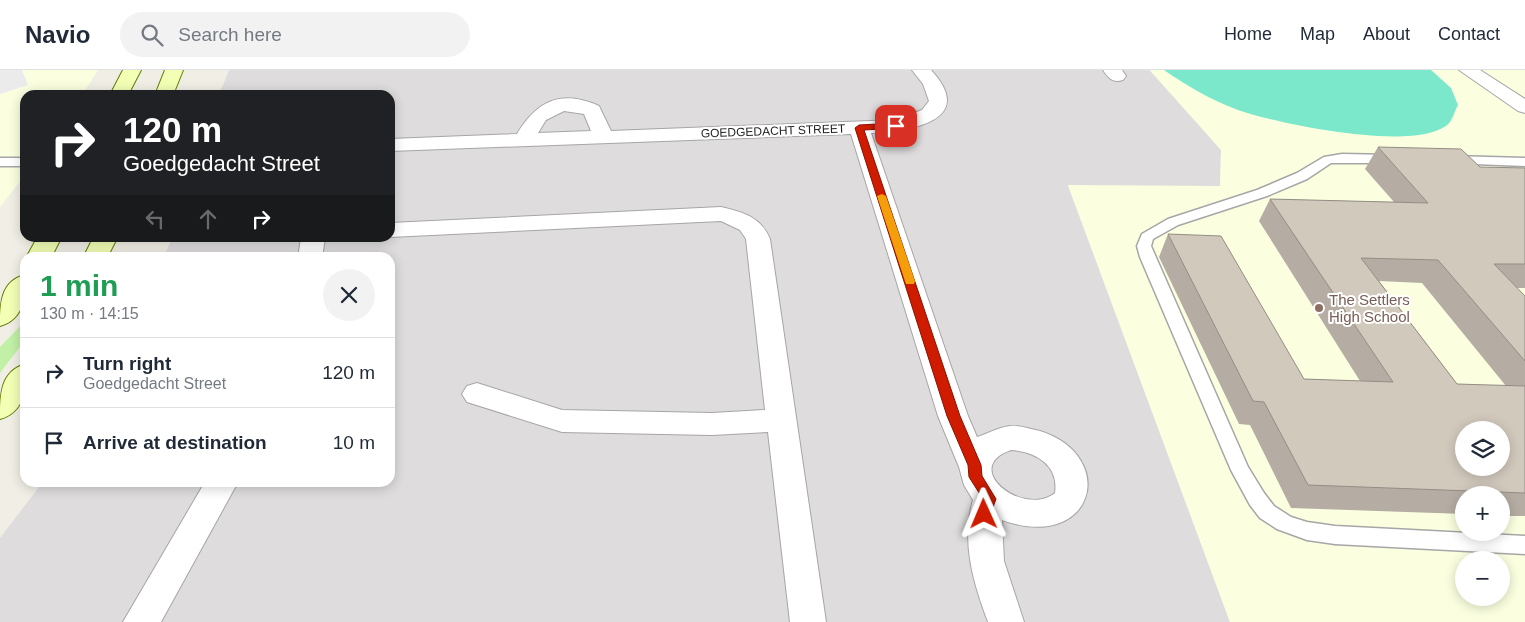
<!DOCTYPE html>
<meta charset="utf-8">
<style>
body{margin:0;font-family:Arial,sans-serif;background:#f2f2f3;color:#1f2937;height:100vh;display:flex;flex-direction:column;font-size:19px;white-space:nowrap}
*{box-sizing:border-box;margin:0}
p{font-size:16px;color:#747a83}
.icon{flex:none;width:28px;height:28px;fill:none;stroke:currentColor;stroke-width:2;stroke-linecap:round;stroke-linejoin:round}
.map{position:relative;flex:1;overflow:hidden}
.drawer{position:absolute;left:20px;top:182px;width:375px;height:235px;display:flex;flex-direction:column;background:#fff;border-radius:15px;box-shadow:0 2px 12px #0003}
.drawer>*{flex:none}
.hud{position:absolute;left:20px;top:20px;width:375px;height:152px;border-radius:15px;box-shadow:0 2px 12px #0003;background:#202124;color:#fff;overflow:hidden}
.fabs{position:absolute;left:1455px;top:351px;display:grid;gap:10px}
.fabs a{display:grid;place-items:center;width:55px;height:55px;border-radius:50%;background:#fff;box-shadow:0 2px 12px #0003;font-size:25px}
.pin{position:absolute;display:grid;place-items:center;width:42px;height:42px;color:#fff;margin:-21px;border-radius:10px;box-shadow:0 2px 8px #0006}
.me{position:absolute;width:55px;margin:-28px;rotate:359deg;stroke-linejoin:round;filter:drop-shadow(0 0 4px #0008)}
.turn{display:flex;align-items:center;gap:18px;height:105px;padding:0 20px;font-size:22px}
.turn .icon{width:65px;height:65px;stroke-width:2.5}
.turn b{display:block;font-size:35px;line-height:42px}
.lanes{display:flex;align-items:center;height:48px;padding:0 20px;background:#0003;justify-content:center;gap:25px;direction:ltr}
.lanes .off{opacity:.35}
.round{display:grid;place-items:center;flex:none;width:52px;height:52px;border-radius:26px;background:#f2f2f3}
.headline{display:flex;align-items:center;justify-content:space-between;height:85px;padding:0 20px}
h1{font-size:30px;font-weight:800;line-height:38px;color:#1e9e55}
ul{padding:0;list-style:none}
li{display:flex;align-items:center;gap:15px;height:70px;padding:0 20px;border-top:1px solid #e0e1e3}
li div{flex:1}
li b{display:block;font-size:19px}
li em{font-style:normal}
header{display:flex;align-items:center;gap:30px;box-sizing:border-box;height:70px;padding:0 25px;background:#fff;border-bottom:1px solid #e0e1e3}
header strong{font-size:24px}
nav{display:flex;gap:28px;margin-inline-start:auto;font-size:18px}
.search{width:350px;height:45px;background:#f2f2f3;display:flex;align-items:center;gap:12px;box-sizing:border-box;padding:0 18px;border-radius:28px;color:#747a83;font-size:19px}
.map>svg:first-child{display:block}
.residential{fill:#dedcdc}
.education{fill:#fbffe0;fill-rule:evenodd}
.grass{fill:#c1f0a6}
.pitch{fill:#7be8cc}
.parking{fill:#ebebeb}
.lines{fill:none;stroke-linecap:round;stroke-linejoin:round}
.service-casing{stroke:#a6a6a6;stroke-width:3}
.minor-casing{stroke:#a6a6a6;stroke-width:2}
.secondary-casing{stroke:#5f7d00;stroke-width:2}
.service{fill:#fff;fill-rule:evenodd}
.minor{fill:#fff;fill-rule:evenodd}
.secondary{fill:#f2ffb5;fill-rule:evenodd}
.wall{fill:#b5ada3;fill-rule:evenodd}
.building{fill:#d2c9bd;stroke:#938d84;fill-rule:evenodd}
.route{fill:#cf1b00;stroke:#871200}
.slow{fill:#f59e0b}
.education-dot{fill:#8d6e63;stroke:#fff;stroke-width:2}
.labels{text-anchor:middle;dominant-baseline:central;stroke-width:4;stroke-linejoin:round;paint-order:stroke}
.far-street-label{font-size:12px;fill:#1f1f1f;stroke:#fff}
.education-label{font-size:15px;fill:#785e54;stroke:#fff;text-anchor:start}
</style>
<header>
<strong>Navio</strong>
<div class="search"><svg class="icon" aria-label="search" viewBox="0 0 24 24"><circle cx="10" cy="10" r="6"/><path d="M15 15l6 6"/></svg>Search here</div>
<nav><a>Home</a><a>Map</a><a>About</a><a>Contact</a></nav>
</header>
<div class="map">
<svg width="1525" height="552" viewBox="0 0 1525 552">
<rect width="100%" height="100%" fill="#f1efe5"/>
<path class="residential" d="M229,0H1149L1221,80L1220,116H1068L1230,552H0V468L42,413L390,412V188L164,187L172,168H390V25H219Z"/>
<path class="education" d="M0,0H98L82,25H25V105L0,137Z
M1150,0H1525V552H1230L1068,115L1220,116L1221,80ZM1464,360H1501V398H1464ZM1464,425H1501V462H1464ZM1464,490H1501V528H1464Z"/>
<path class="grass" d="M25,251V270L0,303V277Z"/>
<path class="pitch" d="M1164,0H1431L1451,18L1458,35C1455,40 1453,48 1450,52C1422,85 1274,53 1238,40C1211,30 1187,16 1164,0Z"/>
<path class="parking" d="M0,0H22L28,15L0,24Z"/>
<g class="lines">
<g class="service-casing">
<path id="service" d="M1342,84L1393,85L1399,89L1393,93H1331L1307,109L1267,126L1178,155L1153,169L1151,176L1248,397L1264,423L1274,436L1291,447L1307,452L1335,456L1525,466V484L1335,474L1307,470L1277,459L1260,448L1250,435L1231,400L1140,187L1137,176L1142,164L1168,149L1257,120L1297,103L1324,87Z
M1452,86L1525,88V96L1448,93L1446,90Z
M0,88H25V96H0Z"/>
</g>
<g class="minor-casing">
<path id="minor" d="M912,0H931C978,51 910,61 871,63L968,346L977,367C987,364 999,357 1010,356C1019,355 1031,359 1040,361C1119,386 1095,483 1002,450L1004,491L1024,552H988C973,512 961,472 973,430L964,415L959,397L938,346L851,64L390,81V69L517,64C537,31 561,19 599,36L611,61L896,50L922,40L929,31L923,14ZM564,41L584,44L591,61L538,63L546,50ZM1011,380C1036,382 1059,395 1055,423C1024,448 959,398 1011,380Z
M1103,0H1122L1126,6L1123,10C1113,13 1109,9 1103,0Z
M1459,0H1480L1525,29V43L1518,41Z
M721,137C743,142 761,147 770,169L826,552H790L768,362L712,365L562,362L467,332L462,324L467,316L477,313L562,340L712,343L765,340L746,169L740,160L721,151L390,167V153Z
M301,168H325L322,188H298Z
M205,412H238L161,552H123Z"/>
</g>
<g class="secondary-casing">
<path id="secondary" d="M123,0H141L128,25H110Z
M165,0H183L173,25H155Z
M37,168H61L51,188H26Z
M93,168H117L107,188H83Z
M25,205C25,226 25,249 0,256C0,235 0,211 25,205Z
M25,294C25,317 27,341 0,349C0,325 0,302 25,294Z"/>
</g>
<use href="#service" class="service"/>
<use href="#minor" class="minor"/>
<use href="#secondary" class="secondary"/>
</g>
<path class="wall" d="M1378,77L1480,97L1525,98V218H1517L1525,226V446H1501V425H1464V444L1291,438L1250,355L1239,354L1159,187L1168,164L1304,309L1360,311L1259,151L1270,129L1394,132L1365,99ZM1379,211L1422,213L1506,316L1457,314Z"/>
<path class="building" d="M1378,77L1461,79L1480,97L1525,98V194H1494L1525,226V291L1438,190L1361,188L1457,314L1525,316V423L1308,415L1264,332L1253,331L1168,164L1221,166L1304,309L1393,312L1270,129L1428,133ZM1464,360H1501V398H1464Z"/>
<path class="route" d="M896,53L900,56L899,58L864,60L960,346L981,395L982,406L996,429L989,448H979L977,444L983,429L969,407L968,395L947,346L855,58L859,55Z"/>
<path class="slow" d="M882,124L886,126L915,211L914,214H906L905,211L877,126Z"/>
<circle class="education-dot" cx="1319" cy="238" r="5"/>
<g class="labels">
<g class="far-street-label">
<text transform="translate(773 61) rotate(-2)">GOEDGEDACHT STREET</text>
</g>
<g class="education-label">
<text x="1329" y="229">The Settlers<tspan x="1329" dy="17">High School</tspan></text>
</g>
</g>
</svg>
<div class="fabs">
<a><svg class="icon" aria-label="layers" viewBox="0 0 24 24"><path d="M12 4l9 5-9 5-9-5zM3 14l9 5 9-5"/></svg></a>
<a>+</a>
<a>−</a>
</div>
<div class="pin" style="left:896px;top:56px;background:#d93025"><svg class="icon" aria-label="arrive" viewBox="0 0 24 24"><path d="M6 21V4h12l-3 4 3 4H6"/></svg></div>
<svg class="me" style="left:984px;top:444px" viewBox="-20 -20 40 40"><path d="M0-17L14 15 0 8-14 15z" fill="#cf1b00" stroke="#fff" stroke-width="4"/></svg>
<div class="hud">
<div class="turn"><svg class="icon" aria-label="right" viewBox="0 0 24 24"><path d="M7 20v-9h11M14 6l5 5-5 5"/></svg><div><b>120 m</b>Goedgedacht Street</div></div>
<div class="lanes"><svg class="icon off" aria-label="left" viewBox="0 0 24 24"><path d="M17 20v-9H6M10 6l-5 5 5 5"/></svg><svg class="icon off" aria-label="ahead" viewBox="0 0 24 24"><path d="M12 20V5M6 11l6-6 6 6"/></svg><svg class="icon" aria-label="right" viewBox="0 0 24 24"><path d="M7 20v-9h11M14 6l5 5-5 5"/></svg></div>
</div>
<section class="drawer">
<div class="headline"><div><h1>1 min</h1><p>130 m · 14:15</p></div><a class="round"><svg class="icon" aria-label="close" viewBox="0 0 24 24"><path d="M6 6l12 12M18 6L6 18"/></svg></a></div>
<ul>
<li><svg class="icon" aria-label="right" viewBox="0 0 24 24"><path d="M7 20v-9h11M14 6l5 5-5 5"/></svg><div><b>Turn right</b><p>Goedgedacht Street</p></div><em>120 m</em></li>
<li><svg class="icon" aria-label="arrive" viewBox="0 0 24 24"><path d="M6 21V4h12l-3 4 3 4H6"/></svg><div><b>Arrive at destination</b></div><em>10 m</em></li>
</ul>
</section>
</div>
